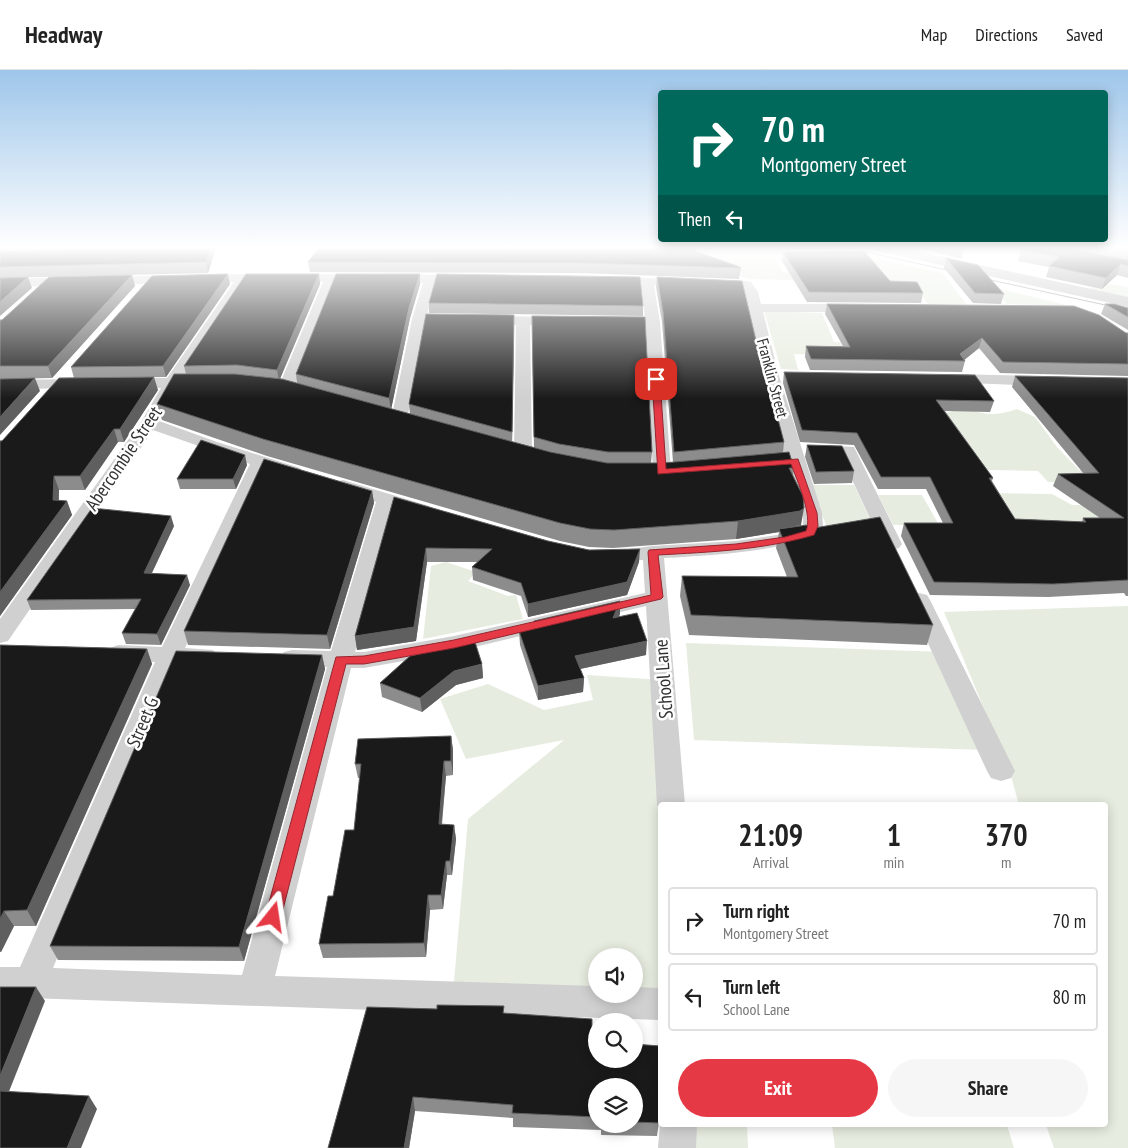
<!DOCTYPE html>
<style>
body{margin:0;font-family:"PT Sans Narrow",sans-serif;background:#f6f6f6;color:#222;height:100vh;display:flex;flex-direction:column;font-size:19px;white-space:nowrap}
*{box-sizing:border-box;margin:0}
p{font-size:16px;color:#767676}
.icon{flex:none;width:28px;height:28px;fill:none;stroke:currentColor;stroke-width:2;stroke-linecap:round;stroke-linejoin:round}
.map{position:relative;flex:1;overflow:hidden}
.panel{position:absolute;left:658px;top:732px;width:450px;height:325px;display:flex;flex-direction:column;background:#fff;border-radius:5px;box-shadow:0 2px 12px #0003}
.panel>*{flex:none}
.banner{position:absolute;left:658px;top:20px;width:450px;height:152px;border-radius:5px;box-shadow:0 2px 12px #0003;background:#00695c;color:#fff;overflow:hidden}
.tools{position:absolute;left:588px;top:878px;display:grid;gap:10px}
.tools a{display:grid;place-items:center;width:55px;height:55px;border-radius:50%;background:#fff;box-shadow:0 2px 12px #0003;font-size:25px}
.pin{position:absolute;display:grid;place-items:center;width:42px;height:42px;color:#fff;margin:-21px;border-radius:10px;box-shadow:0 2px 8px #0006}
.me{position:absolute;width:55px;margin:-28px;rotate:15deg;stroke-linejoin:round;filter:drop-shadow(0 0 4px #0008)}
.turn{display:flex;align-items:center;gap:18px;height:105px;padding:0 20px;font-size:22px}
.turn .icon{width:65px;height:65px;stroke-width:2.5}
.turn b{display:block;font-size:35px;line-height:42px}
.then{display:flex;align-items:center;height:48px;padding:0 20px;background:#0003;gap:10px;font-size:19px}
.eta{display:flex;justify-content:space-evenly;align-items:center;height:85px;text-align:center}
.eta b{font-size:30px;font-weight:600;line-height:35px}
.cta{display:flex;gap:10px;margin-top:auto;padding:10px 20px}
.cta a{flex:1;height:58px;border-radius:30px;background:#e63946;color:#fff;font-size:20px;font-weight:600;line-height:58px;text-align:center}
.cta a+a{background:#f6f6f6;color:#222}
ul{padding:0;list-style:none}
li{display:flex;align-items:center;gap:15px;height:68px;margin:0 10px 8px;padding:0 10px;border:2px solid #e0e0e0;border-radius:5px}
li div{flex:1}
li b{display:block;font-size:19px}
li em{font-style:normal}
header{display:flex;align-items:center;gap:30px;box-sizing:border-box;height:70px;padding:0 25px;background:#fff;border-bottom:1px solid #e0e0e0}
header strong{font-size:24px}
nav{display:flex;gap:28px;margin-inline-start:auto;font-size:18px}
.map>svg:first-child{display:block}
.green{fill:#e6ecdf}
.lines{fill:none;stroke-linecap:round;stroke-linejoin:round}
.street{fill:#d0d0d0;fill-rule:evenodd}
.secondary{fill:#bdbdbd;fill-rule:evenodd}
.tram{stroke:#888;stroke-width:1}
.wall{fill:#8c8c8c;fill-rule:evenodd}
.shaded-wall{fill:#5f5f5f}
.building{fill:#1a1a1a;stroke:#5f5f5f}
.route{fill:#e63946;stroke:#96252e}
.labels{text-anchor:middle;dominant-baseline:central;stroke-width:5;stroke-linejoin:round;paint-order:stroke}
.far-street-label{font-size:16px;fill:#333;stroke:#fff}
.street-label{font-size:19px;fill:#333;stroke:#fff}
</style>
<header>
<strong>Headway</strong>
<nav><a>Map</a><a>Directions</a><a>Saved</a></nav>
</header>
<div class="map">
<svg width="1128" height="1078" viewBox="0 0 1128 1078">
<rect width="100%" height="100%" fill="#fff"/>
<path class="green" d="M672,178H830L943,203L966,234H928L917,219H889L819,190L777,191L783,202L826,203L830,211L748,209L689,187Z
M1097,212L1128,217V228L1090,219Z
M992,217L1070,236L1007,234Z
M764,241L822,243L834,272H853L860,286L794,284L798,300L781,299Z
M965,337C985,346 996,346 1017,339L1035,347L1057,377L1079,400L1097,403L1104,413L1048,412L1038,401L932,399L947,343Z
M810,415H854L876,462H829Z
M992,423L1052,424L1072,435L1128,436V459L1013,457Z
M878,425H922L939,455H893Z
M446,492L476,502L468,511L508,526L516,525L523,549L423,569L431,496Z
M1128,536V1078H1054L1046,1055H1105V735H1019L1009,699L944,542Z
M686,573L945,582L984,680L694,670Z
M587,605L663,610L660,735V921L634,920V886H596V918L454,912L468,749L564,670L466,689L440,629L488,614L544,640L593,630Z
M696,1055H747L748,1078H695Z
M832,1055H1007L1014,1078H835Z"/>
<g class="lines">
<path class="street" d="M243,204L466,205L472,209L471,212L435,213L427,245L562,247L567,248L569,251L567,254L562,255H530L532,383L529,387L523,388L517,387L514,383L516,255L425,253L407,350L405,354H393L391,350L412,249L423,213L336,212L294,318L292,321H280L278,318L323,212H247L183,308L204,310L206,313L204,316L177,318L159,351L217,372L300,398L302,402L300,406L293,408L266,399L185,578L213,580L217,586L213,592L205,594L179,593L53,898L242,905L327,597L292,596L284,594L280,588L284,582L292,580L331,581L376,432L336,420L334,416L336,412L343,410L429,436L432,440L429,444L422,446L394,438L355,582H364L454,566L645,523L643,490L611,492L604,490L601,486L604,482L653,476L736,471L784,464L802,459C807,445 796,425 792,411C773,349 759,286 744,222L742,218L654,215L660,252L671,402L669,406L662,408L655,406L653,402L646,256H614L609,255L607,252L609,249L614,248H645L641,215L611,214L605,210L606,207L746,211L751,212L758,222L761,234H856L863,238L856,242H763L779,306L822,443L823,456L817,467C767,482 716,485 664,488L685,735H660V741L657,735L646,536L454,582L364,598H351L275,906L596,916V924H634V917L660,918V950L0,927V897H20L155,592L118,591L110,588L106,583L110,578L118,575L162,577L250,394L153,360L8,571L0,573V549L141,352L161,318H125L119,316L117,313L119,310L125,308H167L234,212L0,217V209Z
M949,304L1045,306L1051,308L1053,311L1051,314L1045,316L943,312L941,309L943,306Z
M83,309L89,311L91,314L89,317L0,320V310Z
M815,375L854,377L902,474L899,478L892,480L885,478L882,474L841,386L809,384L806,380L809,376Z
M919,523L927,525L930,530L1015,701L1011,708L1001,711L991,708L987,701L908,530L911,525Z
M660,1053V1055H697L696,1078H658Z"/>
<path class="secondary" d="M875,178H902L1128,227V237L882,182L877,181Z"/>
<path class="tram" d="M848,178L960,203
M977,207L1128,240"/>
</g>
<path class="wall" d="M0,178H57L0,180Z
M216,178L208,203L0,208V181Z
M924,178H962L964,180L962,189L926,180Z
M1023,178H1128V208L1117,205L1102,219L1046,207L1049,197L1018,191L1021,180Z
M695,181L741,198L739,209L583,203L310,202L308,192Z
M783,182L890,211L923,223L921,233L807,232L782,191Z
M946,188L1004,224L1001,234L973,233L944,198Z
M319,204L320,214L280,309L297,313L296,304L420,204V214L410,248L391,339L410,344L409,334L514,256L512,372L534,377L532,246L652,382L651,393H663L673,392L662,252L656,217L657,207L763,300L784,372L783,383L794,398L793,406L801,456L808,459L933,555L927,575L689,565L680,526L682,506L787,507L776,478L779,462L736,469L613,478L589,477L560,471L267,386L162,350L157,334L186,304L184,296Z
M132,205L135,216L52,308L0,309V250Z
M230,214L166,307L74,308L71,297Z
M429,233L643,236V246L429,243Z
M827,234L1128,263V306L1000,303L979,278L964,290L965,291L962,302L810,300L805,287L806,276H843L825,244Z
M1105,234L1128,238V260L1101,244Z
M784,302L994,331L990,342L945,341L993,408L992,411L1015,449L1082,452L1083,448H1100L1053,416L1058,404H1084L1012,317L1015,306L1128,308V526H1126L1124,523L1048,527L930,525L901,466L904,453H943L926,419H878L854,375L800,372L783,313Z
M158,320L124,372H118L85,420H59V430L67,431L72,445L0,546V371Z
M807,375L854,401L852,413L814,414L805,387Z
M247,395L236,419H180L177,409Z
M372,421L374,433L330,579L188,575L184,561Z
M394,427L548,471L639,492L627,525L528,547L521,526L473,510L472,497L478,492H427L416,571L357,580L355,566Z
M174,456L152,503L190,515L161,575L126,574L122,563L135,539L31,540L27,530Z
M620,531V544L618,547L646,585L580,599L584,608L583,622L538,630L520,575L519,561L534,559V551Z
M0,575L147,579L152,594L36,856H14L1,882H0Z
M322,585L325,599L244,891L58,890L50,876Z
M482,594L483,608L456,615L422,642L382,627L380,613Z
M451,666L453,680V705L446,706L442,755H454L456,769L452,805H447L443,839L430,840L426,887L323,888L319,874L354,760L360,708H358L355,694Z
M437,935L504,936V944L592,949V972H596V989H634V974L660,976V1051L659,1052L657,1066L601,1065V1060L513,1057V1048L415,1041L409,1078H328L367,937L437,939ZM596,1016H634V1054H596Z"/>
<path class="shaded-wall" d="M211,178H216L208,203L206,192Z
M1121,194L1117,205L1102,219L1106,208Z
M228,204L230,214L166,307L163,296Z
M319,204L320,214L279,311L277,300Z
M420,204V214L410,248L391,340L389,328L409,238Z
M132,205L135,216L52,308L48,296Z
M28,207L32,218L0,246V232Z
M514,245V256L512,374V362Z
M982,268L979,278L963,291L960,284Z
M154,307L158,320L124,372L120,359Z
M35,308L40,321L0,365V347Z
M114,359L118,372L85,420L80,406Z
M245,385L247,395L236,419L233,409Z
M54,406L59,420L58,443L67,431L72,445L0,546V522L53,430Z
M372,421L374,433L330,579L327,565Z
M804,438L801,455L779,459V462L736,469L738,451Z
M171,446L174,456L147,513L144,503Z
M426,478L427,492L416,571L357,580L355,566Z
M640,479L639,492L627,525L528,547V534Z
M187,505L190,515L161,575L157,564Z
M620,531V544L613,562V548Z
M647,571L646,585L575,600V586Z
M147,579L152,594L36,856L27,840Z
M322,585L325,599L244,891L239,877Z
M482,594L483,608L456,615L422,642L420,628L454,601Z
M584,608L583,622L538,630V616Z
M451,666L453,680V705L451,691Z
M444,691L446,706L440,769L439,754Z
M454,755L456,769L452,805L450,791Z
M446,791L447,805L443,839L441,825Z
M428,825L430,840L426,887L424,873Z
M4,841L14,856L1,882L0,881V849Z
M36,917L45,931L4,1034L0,1029V1006Z
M89,1026L97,1039L81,1078H67Z
M413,1027L415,1041L409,1078H404Z"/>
<path class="building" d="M81,178H211L206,192L0,197V181Z
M319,178H694L695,181L740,197L741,198L583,193L308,192Z
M1023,178H1067L1128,190V196L1121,194L1106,208L1049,196L1059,187L1021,180Z
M864,181L890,211L917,212L923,223L809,222L783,182Z
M946,188L978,195L1004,224L975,223Z
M228,204L163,296L71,297L152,206Z
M246,204H319L277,300L237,295L184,296Z
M336,204H420L409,238L389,328L296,304Z
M437,204L640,207L643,236L429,233Z
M132,205L48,296H0V250H2L49,207Z
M28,207L0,232V208Z
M657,207L742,211L763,300H765L784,372L674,382L663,242Z
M827,234L1074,236L1099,245L1126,263H1128V294L1003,292L982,268L960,284L965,291L811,289L806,276L850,277Z
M1105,234H1114L1128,238V247Z
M426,244L514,245L512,362L409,334Z
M532,246L645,247L652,382H608L559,374L534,367Z
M784,302L975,305L994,331L936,330L993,408H989L1015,449L1086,452L1083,448H1124L1058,404L1099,403L1015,306L1128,308V510L1053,514L934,512L904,453H953L930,407H881L857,363L802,360Z
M174,304H235L282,309L550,382L607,393H663L789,382L794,398H789L803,426L804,438L800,441L738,451L614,460L590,459L560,453L263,369L157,334Z
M154,307L120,359H114L80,406H54L53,430L67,431L0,522V371H2L59,308Z
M35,308L0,347V309Z
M201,370L245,385L233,409H177Z
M807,375L842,376L854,401L816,402Z
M264,389L372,421L327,565L184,561Z
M394,427L548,471L589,480L640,479L627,512L528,534L521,513L472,497L492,479L426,478L414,557L355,566Z
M92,438L171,446L144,503L187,505L157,564L122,563L141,529L27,530Z
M880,447L933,555L691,545L682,506L798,507L779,459L807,455L808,459Z
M620,531L613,548L637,543L647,571L575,586L584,608L538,616L519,561L536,558L534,551Z
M475,572L482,594L454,601L420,628L380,613L410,586Z
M0,575L147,579L27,840L4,841L0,849Z
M176,581L322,585L239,877L50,876Z
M451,666V691H444L439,754L454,755L450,791H446L441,825H428L424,873L319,874L328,826H333L345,760H354L361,694H355L358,669Z
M0,917H36L0,1006Z
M437,935L504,936L503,943L592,949V972H596V989H634V974L660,976V1039L659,1053L634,1052V1016H596V1047L512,1043L513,1035L413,1027L404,1078H328L367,937L437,939Z
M0,1021L89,1026L67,1078H0Z"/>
<linearGradient id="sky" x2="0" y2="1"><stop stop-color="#9ec6ea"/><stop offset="0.54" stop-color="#fff"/><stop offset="1" stop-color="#fff" stop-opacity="0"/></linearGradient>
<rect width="1128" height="329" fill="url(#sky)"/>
<path class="route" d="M656,306L660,309L666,399L798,389L817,443L818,456L814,465C763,480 711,482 658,485L663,527L661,529L454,578L364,594H346L281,847L279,852L273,854L268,852L265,847L336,587L364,586L454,570L651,525L648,482L649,480L736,474L785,467L806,461C813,446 797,410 791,394L658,404L652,309Z"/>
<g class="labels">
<g class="far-street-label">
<text transform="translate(773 308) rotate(75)">Franklin Street</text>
</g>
<g class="street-label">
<text transform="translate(123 388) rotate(-56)">Abercombie Street</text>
<text transform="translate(663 609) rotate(-94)">School Lane</text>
<text transform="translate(142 652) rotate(-67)">Street G</text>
</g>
</g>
</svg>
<div class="tools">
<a><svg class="icon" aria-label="sound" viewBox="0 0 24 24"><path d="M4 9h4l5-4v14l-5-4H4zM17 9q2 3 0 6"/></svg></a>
<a><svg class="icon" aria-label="search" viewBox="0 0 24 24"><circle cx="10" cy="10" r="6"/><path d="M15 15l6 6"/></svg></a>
<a><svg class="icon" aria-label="layers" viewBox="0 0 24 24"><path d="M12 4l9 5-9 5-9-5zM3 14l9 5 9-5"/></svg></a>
</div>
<div class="pin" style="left:656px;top:309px;background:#d93025"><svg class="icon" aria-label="arrive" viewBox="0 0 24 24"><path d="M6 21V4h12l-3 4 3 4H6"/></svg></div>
<svg class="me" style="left:273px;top:847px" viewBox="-20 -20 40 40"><path d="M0-17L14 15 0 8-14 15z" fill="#e63946" stroke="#fff" stroke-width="4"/></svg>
<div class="banner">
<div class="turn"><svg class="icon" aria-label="right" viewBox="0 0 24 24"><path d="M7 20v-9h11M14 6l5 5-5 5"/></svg><div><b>70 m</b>Montgomery Street</div></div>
<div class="then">Then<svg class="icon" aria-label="left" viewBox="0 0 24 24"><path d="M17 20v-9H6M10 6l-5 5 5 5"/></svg></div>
</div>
<section class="panel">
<div class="eta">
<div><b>21:09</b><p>Arrival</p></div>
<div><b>1</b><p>min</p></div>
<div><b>370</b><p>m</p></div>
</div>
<ul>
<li><svg class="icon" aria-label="right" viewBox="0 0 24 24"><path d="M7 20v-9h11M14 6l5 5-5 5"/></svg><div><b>Turn right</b><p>Montgomery Street</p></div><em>70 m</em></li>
<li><svg class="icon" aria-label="left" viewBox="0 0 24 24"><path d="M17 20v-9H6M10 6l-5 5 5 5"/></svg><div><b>Turn left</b><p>School Lane</p></div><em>80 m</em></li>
</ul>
<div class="cta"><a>Exit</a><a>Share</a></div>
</section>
</div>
